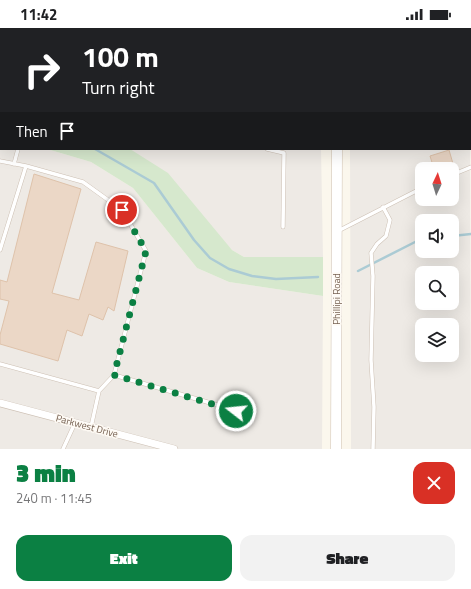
<!DOCTYPE html>
<meta charset="utf-8">
<style>
body{margin:0;font-family:"Titillium Web",sans-serif;background:#f2f2f2;color:#202124;height:100vh;display:flex;flex-direction:column;font-size:15px;white-space:nowrap}
*{box-sizing:border-box;margin:0}
p{font-size:13px;color:#757577}
.icon{flex:none;width:22px;height:22px;fill:none;stroke:currentColor;stroke-width:2;stroke-linecap:round;stroke-linejoin:round}
.map{position:relative;height:421px;overflow:hidden}
.details{display:flex;flex-direction:column;background:#fff;flex:1}
.details>*{flex:none}
.banner{position:absolute;left:0px;top:0px;width:471px;height:122px;box-shadow:0 4px 16px #0002;background:#202124;color:#fff;overflow:hidden}
.needle{width:26px;rotate:4deg}
.tools{position:absolute;left:415px;top:134px;display:grid;gap:8px}
.tools a{display:grid;place-items:center;width:44px;height:44px;border-radius:8px;background:#fff;box-shadow:0 4px 16px #0002;font-size:20px}
.pin{position:absolute;display:grid;place-items:center;width:34px;height:34px;color:#fff;margin:-17px;border:2px solid #fff;border-radius:50%;box-shadow:0 1px 4px #0007}
.me{position:absolute;width:44px;margin:-22px;rotate:286deg;stroke-linejoin:round;filter:drop-shadow(0 0 3px #0008)}
.turn{display:flex;align-items:center;gap:14px;height:84px;padding:0 16px;font-size:18px}
.turn .icon{width:52px;height:52px;stroke-width:2.5}
.turn b{display:block;font-size:28px;line-height:34px}
.then{display:flex;align-items:center;height:38px;padding:0 16px;background:#0003;gap:8px;font-size:15px}
.round{display:grid;place-items:center;flex:none;width:42px;height:42px;border-radius:12px;background:#f2f2f2}
.overview{display:flex;align-items:center;justify-content:space-between;height:68px;padding:0 16px}
h1{font-size:24px;font-weight:800;line-height:30px;color:#0b8043}
.primary-button{display:flex;gap:8px;margin-top:auto;padding:8px 16px}
.primary-button a{flex:1;height:46px;border-radius:12px;background:#0b8043;color:#fff;font-size:16px;font-weight:800;line-height:46px;text-align:center}
.primary-button a+a{background:#f2f2f2;color:#202124}
.status{display:flex;justify-content:space-between;align-items:center;height:28px;padding:0 20px;background:#fff;direction:ltr}
.status svg{height:11px;fill:currentColor}
.map>svg:first-child{display:block}
.industrial{fill:#eeeae5;fill-rule:evenodd}
.green{fill:#d6e8cd}
.lines{fill:none;stroke-linecap:round;stroke-linejoin:round}
.stream{stroke:#abcbd4;stroke-width:2.5}
.building{fill:#ebd7c6;stroke:#dec2aa}
.service-casing{stroke:#cdc0b4;stroke-width:4.5}
.minor-casing{stroke:#cdc0b4;stroke-width:8}
.secondary-casing{stroke:#cfc1b2;stroke-width:11}
.service{stroke:#fff;stroke-width:3.5}
.minor{stroke:#fff;stroke-width:7}
.secondary{stroke:#fff;stroke-width:10}
.route{stroke:#0b8043;stroke-width:7;stroke-dasharray:0 12.6}
.labels{text-anchor:middle;dominant-baseline:central;stroke-width:3;stroke-linejoin:round;paint-order:stroke}
.street-label{font-size:10px;fill:#756152;stroke:#fefaf4}
</style>
<div class="status"><b>11:42</b><svg viewBox="0 0 49 12"><path d="M0 12V9h3v3zM5 12V6h3v6zM10 12V3h3v9zM15 12V0h3v12zM26 1h20v11H26zM47 4h2v5h-2z"/></svg></div>
<div class="map">
<svg width="471" height="421" viewBox="0 0 471 421">
<rect width="100%" height="100%" fill="#fbf7ed"/>
<path class="industrial" d="M0,0H177L179,1H1V78Z
M303,0H471V52L470,1Z
M470,90L471,421H351L350,121H470ZM422,141H452V171H422ZM422,193H452V223H422ZM422,245H452V275H422ZM422,297H452V327H422Z
M0,108L1,121H47L91,134L133,160L197,240L229,254L323,268L322,421H0Z
M130,121H321L323,229H244L232,222Z"/>
<path class="green" d="M47,121H130L168,145L232,222L244,229H323V268L229,254L197,240L133,160L91,134Z"/>
<g class="lines">
<path class="stream" d="M0,89H1
M95,121L154,155L194,212L210,230L229,241L252,248L276,251L318,249
M452,208L471,206
M358,243L417,213L422,212"/>
</g>
<path class="building" d="M435,0H463L435,1Z
M449,122L454,139L449,141H434L430,128Z
M34,146L81,161L52,265L79,272L96,214L128,223L114,283L108,279L103,292L89,286L82,308L67,302L58,333L0,316V307L9,273L0,271V252L7,254Z"/>
<g class="lines">
<g class="service-casing">
<path id="service" d="M389,0V1
M244,1V0
M0,4H1
M470,35H471
M267,121L284,125L283,199
M0,133L26,138L83,154L122,182L146,223L114,347
M14,136L18,121
M452,147L471,139
M338,203L422,160
M0,222L26,138
M0,336L99,363L91,399
M99,363L114,347L252,387
M63,421L75,395
M373,421L374,379L371,332L373,248L371,225L377,216L386,208L390,192L383,179"/>
</g>
<g class="minor-casing">
<path id="minor" d="M346,1L347,0
M0,375L174,421"/>
</g>
<g class="secondary-casing">
<path id="secondary" d="M234,0L238,1
M470,72H471
M336,421L337,121"/>
</g>
<use href="#service" class="service"/>
<use href="#minor" class="minor"/>
<use href="#secondary" class="secondary"/>
</g>
<g class="lines">
<path class="route" d="M122,182L146,223L114,347L236,383"/>
</g>
<g class="labels">
<g class="street-label">
<text transform="translate(336 271) rotate(-90)">Phillipi Road</text>
<text transform="translate(87 398) rotate(15)">Parkwest Drive</text>
</g>
</g>
</svg>
<div class="tools">
<a><svg class="needle" viewBox="-14 -14 28 28"><path d="M0-13l5 13h-10z" fill="#e53935"/><path d="M0 13l5-13h-10z" fill="#757577"/></svg></a>
<a><svg class="icon" aria-label="sound" viewBox="0 0 24 24"><path d="M4 9h4l5-4v14l-5-4H4zM17 9q2 3 0 6"/></svg></a>
<a><svg class="icon" aria-label="search" viewBox="0 0 24 24"><circle cx="10" cy="10" r="6"/><path d="M15 15l6 6"/></svg></a>
<a><svg class="icon" aria-label="layers" viewBox="0 0 24 24"><path d="M12 4l9 5-9 5-9-5zM3 14l9 5 9-5"/></svg></a>
</div>
<div class="pin" style="left:122px;top:182px;background:#d93025"><svg class="icon" aria-label="arrive" viewBox="0 0 24 24"><path d="M6 21V4h12l-3 4 3 4H6"/></svg></div>
<svg class="me" style="left:236px;top:383px" viewBox="-20 -20 40 40"><circle r="17" fill="#0b8043" stroke="#fff" stroke-width="3"/><path d="M0-11L8 9 0 5-8 9z" fill="#fff"/></svg>
<div class="banner">
<div class="turn"><svg class="icon" aria-label="right" viewBox="0 0 24 24"><path d="M7 20v-9h11M14 6l5 5-5 5"/></svg><div><b>100 m</b>Turn right</div></div>
<div class="then">Then<svg class="icon" aria-label="arrive" viewBox="0 0 24 24"><path d="M6 21V4h12l-3 4 3 4H6"/></svg></div>
</div>
</div>
<section class="details">
<div class="overview"><div><h1>3 min</h1><p>240 m · 11:45</p></div><a class="round" style="background:#d93025;color:#fff"><svg class="icon" aria-label="close" viewBox="0 0 24 24"><path d="M6 6l12 12M18 6L6 18"/></svg></a></div>
<div class="primary-button"><a>Exit</a><a>Share</a></div>
</section>
